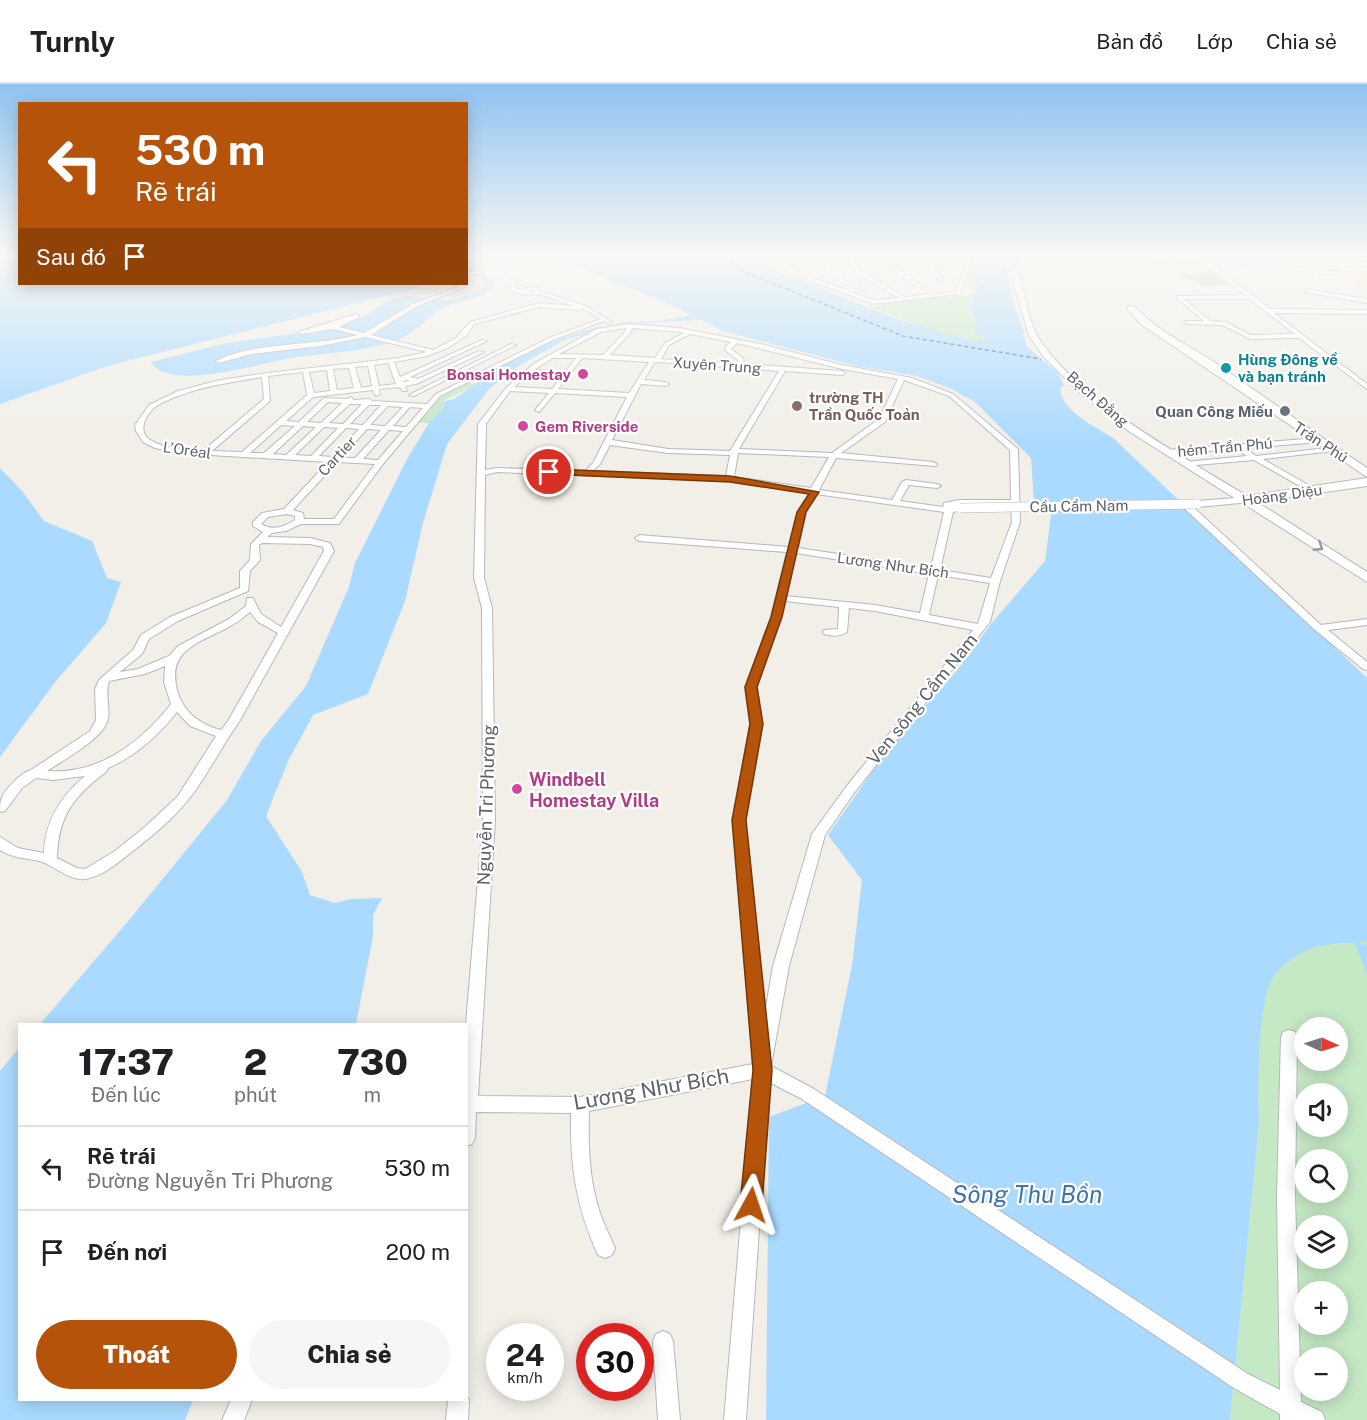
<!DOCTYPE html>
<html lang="vi">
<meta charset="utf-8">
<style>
body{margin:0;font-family:"Public Sans",sans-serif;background:#f6f6f6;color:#202124;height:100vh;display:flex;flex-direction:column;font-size:22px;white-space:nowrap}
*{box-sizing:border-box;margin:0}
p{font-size:20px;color:#757577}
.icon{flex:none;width:33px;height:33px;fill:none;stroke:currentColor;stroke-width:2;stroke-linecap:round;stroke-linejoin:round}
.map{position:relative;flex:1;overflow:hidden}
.drawer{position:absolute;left:18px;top:939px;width:450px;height:378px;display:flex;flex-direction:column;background:#fff;border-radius:0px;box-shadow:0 3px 15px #0003}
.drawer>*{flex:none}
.guide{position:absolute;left:18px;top:18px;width:450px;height:183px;border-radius:0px;box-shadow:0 3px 15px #0003;background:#b45309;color:#fff;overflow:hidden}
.needle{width:39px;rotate:93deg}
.buttons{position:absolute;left:1294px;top:933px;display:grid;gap:12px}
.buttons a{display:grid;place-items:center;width:54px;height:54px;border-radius:50%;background:#fff;box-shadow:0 3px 15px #0003;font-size:30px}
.speed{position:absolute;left:486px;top:1239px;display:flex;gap:12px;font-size:30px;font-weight:700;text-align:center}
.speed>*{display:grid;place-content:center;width:78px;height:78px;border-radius:50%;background:#fff;box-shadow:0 3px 15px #0003;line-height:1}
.speed small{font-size:15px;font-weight:400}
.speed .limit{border:9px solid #d22;background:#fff;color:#111}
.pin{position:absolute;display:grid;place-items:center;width:51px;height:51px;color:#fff;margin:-26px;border:3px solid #fff;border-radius:50%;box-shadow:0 2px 6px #0007}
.me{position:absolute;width:66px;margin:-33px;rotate:5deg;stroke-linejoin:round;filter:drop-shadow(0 0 4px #0008)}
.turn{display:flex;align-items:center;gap:21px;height:126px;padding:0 18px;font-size:27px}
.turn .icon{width:78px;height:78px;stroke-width:2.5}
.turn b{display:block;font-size:42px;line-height:51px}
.then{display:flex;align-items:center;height:57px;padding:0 18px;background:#0003;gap:12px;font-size:22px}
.eta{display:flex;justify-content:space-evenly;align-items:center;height:102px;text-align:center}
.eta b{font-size:36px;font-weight:800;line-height:42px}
.button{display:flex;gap:12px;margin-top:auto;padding:12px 18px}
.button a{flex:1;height:69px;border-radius:36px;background:#b45309;color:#fff;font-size:24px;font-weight:800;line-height:69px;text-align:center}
.button a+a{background:#f6f6f6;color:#202124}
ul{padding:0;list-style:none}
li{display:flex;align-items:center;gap:18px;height:84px;padding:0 18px;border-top:2px solid #e0e0e0}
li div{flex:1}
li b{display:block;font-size:22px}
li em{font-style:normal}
header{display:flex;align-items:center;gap:36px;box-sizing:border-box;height:84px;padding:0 30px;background:#fff;border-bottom:2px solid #e0e0e0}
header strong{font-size:28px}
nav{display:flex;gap:33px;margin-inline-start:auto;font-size:21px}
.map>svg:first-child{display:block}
.green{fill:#c5e8c5;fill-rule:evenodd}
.water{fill:#aadaff}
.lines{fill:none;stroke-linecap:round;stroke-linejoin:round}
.ferry{stroke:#4174aa;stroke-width:1.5;stroke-dasharray:4 3;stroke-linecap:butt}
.building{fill:#cccac5;stroke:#d6d1c6;stroke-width:1.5}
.street-casing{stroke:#b5b8bc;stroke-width:2}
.secondary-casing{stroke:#b6babf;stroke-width:2}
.primary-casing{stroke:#f2c960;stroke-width:1}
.street{fill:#fff;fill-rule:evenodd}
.secondary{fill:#fff;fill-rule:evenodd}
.primary{fill:#fff2af;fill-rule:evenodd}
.street-bridge-casing{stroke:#b5b8bc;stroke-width:10;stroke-linecap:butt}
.street-bridge{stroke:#fff;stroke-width:9}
.oneway{stroke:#979a9d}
.route{fill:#b45309;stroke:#753606;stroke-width:1.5}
.culture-dot{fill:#0f9aa8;stroke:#fff;stroke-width:2}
.hotel-dot{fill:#d1479c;stroke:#fff;stroke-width:2}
.education-dot{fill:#8d6e63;stroke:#fff;stroke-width:2}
.worship-dot{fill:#6b7280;stroke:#fff;stroke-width:2}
.labels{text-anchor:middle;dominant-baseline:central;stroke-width:4.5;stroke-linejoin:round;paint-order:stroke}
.far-culture-label{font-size:15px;font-weight:bold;fill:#0d838f;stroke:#fff;text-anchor:start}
.far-street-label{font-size:15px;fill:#5f6368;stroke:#fff}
.far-hotel-label{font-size:15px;font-weight:bold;fill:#b23c85;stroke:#fff;text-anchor:end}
.far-education-label{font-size:15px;font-weight:bold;fill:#785e54;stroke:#fff;text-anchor:start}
.far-worship-label{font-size:15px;font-weight:bold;fill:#5b616d;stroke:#fff;text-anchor:end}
.street-label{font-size:18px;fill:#5f6368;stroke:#fff}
.hotel-label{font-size:18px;font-weight:bold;fill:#b23c85;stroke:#fff;text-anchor:start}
.near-street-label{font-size:21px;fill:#5f6368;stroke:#fff}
.near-water-label{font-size:24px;font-style:italic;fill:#4174aa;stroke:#fff}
</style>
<header>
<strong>Turnly</strong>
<nav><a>Bản đồ</a><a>Lớp</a><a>Chia sẻ</a></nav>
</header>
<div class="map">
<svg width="1367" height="1336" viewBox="0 0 1367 1336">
<rect width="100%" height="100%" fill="#f1efe8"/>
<path class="green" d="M975,171H989L972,196L978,203L975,208L965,197Z
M973,211L969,216V226L984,252L981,256L973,257L928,245L870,223L911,215L937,213L951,215L952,212Z
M465,298L475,300C463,308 453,312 441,318L446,322L429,339H417L441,310Z
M1363,856L1367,858V1336H1230L1259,1040C1258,1008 1255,914 1275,890C1287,876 1309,863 1326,859C1338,856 1351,860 1363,856ZM1305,944H1338V976H1305ZM1305,1010H1338V1042H1305ZM1305,1076H1338V1108H1305ZM1305,1142H1338V1174H1305ZM1305,1208H1338V1240H1305ZM1305,1274H1338V1306H1305Z"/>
<path class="water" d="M19,171L20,200H432L107,282L0,320V173Z
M467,171H751L779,188L900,236L973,257L985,254L974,246L978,241C965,219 968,224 978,203L972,196L989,171H1020L1006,185L1014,222L1024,248L1026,262L1057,288L1064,301L1060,304C1061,327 1096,343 1113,354L1367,594V858H1357L1367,861V891L1355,859C1323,858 1299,864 1276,889C1256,912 1258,1009 1259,1040L1230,1336H766L769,1033L825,1012L852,881L862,796L828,751L890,662L958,585L991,540L1045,477L1051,431L1034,418L1031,374L976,319L952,305L917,292L857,282L723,247L702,236L620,240L617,239L659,237L691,231C662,216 632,205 602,193C582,185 570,173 547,173C519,172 493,181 467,189Z
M1214,171H1273L1276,173L1267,177L1209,173Z
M479,188L494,198C489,214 461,216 447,222C427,231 419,248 395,257C361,268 326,269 291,274C264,278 169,309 151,278L226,259L331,245L356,236L394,214L409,212L447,217L473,210L486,202L481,193L470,191Z
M600,242L604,244L563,257L518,282L489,305L447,360L423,439L405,517L368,610L313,631L288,677L266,732L302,788L310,811L335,819L351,815L382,814L373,831V852L356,940H40L130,835L227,716L261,657L306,602L349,503L355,479L407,375L429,339L445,322L441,318L454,315L493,287L554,256Z
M0,384L23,408L44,437L92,457L107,494L121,498L106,539L56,597L0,673Z
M19,964L20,1316H193L185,1336H0V987Z"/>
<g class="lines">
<path class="ferry" d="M725,171L742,187L903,252L1041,275"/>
</g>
<path class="building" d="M1212,188L1228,200L1204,202L1180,191Z"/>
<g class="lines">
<g class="street-casing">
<path id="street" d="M762,171H768L794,186L795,184L789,171H793L800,182H822L816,171H820L827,181H852L846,171H850L862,188L905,213L931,210L897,190L880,171H885L901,188L936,210L956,208L969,171H973L960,210L872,220L792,189ZM854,183L858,190L899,214L873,216L797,188L799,185H824L841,198L864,207V205L844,196L830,184Z
M913,171C927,171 938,184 942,196H938L928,181Z
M1194,171H1199L1270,225L1367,226V230L1274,229L1367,300V305L1299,254L1250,255L1222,241L1184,240L1186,237H1204L1177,214V212L1245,211L1204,179L1075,176H1200ZM1184,215H1249L1295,250L1251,251L1225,238L1210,237Z
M480,186C494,185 505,190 516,199V204L520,206L534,202L542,208L586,222L612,238L609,240L604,237L555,255L440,312L383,380L339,440H301L286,447L272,449L267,453L310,454L330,459L334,467L239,638C222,662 209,688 192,711C175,734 151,753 129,770C117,780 101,793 85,795C69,797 54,781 39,777C26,774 12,774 0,766V753L18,764L44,769C45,736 61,712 85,692L53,696L36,694L22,704L5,727L0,728C0,723 0,718 2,713C7,703 21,689 31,686L90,647L96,636L95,605L99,596L133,566L141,551L170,533L240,504V487L250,476L251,460L263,448L253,442V438L262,429L284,425L328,378L176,369L155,364L143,358L136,347L135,341L149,321L178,307L220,296L267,289L399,274L427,268L365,253L320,262L252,270L219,279L216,277C249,258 318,262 358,251L333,245L301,250L298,248L357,230L359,233L339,243L364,249L413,220L458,203V200L465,201L462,205L417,222L371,251L433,266L456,254L470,238L539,219L575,222C564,219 552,214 541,211C528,209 527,214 511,206V200C496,189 484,187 466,192V189ZM533,206L536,207L525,208ZM539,223L579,226L582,224L601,235L551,253L436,310L427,320L372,317L369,315L354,316L351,313L347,315L324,314L299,338L286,337L313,313L373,306L375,311L377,312L380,310L379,305L399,303L403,307H407L405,302L416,300L484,268L479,267L418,295L410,293L487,257L482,256L400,293L394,278L427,272L448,264L466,252L474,240ZM388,279L396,300L379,302L374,281ZM368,282L372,302L361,304L355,283ZM349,284L354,304L337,306L333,285ZM327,286L330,307L314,309L309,288ZM303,288L307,311L242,368L212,367L270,317L268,292ZM262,293L264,315L204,366C186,365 165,366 149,355C138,347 145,332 154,324C161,318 175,313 184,310C209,301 236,298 262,293ZM406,296L411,297L401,298ZM328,318L342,319L321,339L307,338ZM350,320H362L343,340L329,339ZM369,321H381L363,341L350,340ZM388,322L403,323L385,342L370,341ZM410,323L423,324L406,343L393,342ZM281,341L295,342L264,369H250ZM303,342L316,343L286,371L273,370ZM324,343L338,344L311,372L295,371ZM346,344L359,345L333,373L319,372ZM367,345L381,346L355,374H341ZM389,346L403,347L378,376L363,375ZM337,378L375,380L334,435H304L303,429L293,426ZM287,430L295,432V436C284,443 273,447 261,440L268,433ZM262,459L310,460L323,463L324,467L281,543L261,530L253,514H247L246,522L229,535L178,562L169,572L138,585L120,588L142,570L149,555L178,537L248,507L250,487L260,476L259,461ZM250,528L258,538L278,549L228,637L221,646L217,645C199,639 184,628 178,609C166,569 193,561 223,546C233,541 241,536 250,528ZM165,582L164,598L171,620C141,658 99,691 47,687C63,676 104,655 108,635C110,623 105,610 109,597L145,590ZM177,628L190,642L216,652L178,712L146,742L115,767L85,785L77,784L57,774C58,732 74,712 106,688L108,684C136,672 158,652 177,628Z
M1321,187H1352L1355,189L1319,190Z
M1307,205L1367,215V219L1305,208Z
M629,240L680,244L765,261L842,281L912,294L953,310L1018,365L1020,438L1000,497L990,538L854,709L825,751L789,882L771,982L814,1005L1248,1290L1280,1306L1277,1113L1281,953L1283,948L1289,946L1295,948L1297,953L1295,1113L1301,1318L1322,1328L1325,1336H1280V1330L1234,1304L802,1015L769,998L746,1336H724L753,995L589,1027C588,1062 589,1096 600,1129C604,1141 610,1152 615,1164L612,1171L605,1174L598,1171C576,1122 570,1082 571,1029L476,1028L475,1054L472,1060L466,1062V940L483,736L482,524L474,494L478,340L506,304L535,279L597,245ZM626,244V247L603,271L559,270L601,248ZM632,244L680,248L684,249L665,259L655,274L610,271L631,248ZM690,250L731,258L726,262L725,266L738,276V280L661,275L669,261ZM737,259L842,285L898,295L879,335L832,369L739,365L785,287L842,291L845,289L842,287L744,280L743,274L731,265ZM553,274H576L565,288L534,286ZM582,274L649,278L629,309L558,305ZM658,278L779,287L730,367L668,365L612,356L641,300L666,302L669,300L666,298L644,296L654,279ZM529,290L562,292L552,305L514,303ZM904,296L949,312L1010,366L1011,416H959L944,419L943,423L900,417L909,401L937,404L941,402L937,400L906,396L902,398L892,416L819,406L836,374L936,382L937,380L933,378L841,369L885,338ZM510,307L549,309L535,326L539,328L555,309L627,313L593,379L585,387L497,384L485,386L486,340ZM610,361L668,369L730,371L726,392L593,387L600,380ZM738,369L829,373L811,404L734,393ZM497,388L730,397L809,409L798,428L789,463L639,451L635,454L639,457L787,468L771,533L745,603L750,640L733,736L753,980L580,1013L478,1012L495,736L492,524L484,494L485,391ZM816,410L944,428L931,484L798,464L806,428ZM960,421H1011L1012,438L991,494L940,486L953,428L963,426L964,424ZM796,469L929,490L920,529L875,521L786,512ZM938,491L990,499L978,540L929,531ZM785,517L839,523L838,545L824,546L823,548L824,550C832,552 840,553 847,548L849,524L875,527L973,546L846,703L812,750L773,882L765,929L745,736L762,640L757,603Z
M511,260L516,261L414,312L409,311Z
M1319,354L1323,356L1322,358L1245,364L1256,372L1336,363L1337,365L1333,367L1263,375L1315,405L1316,407L1312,409L1254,376L1185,382L1181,380L1185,378L1247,372L1235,365L1167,370L1163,368L1167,366Z
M1248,413L1251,414V418L1197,423L1193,420L1197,417Z
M1185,421H1191L1321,541L1367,535V541L1328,546L1367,578V586L1363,585L1315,546L1185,425Z
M663,1247L670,1250L673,1257L680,1336H658L653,1257L656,1250Z
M466,1311L469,1316L468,1336H446L448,1316H466Z
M231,1316H252L244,1336H222Z"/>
</g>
<g class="secondary-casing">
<path id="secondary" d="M1035,173V177L1025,178L1019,189C1025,212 1028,239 1042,259C1084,319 1184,373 1247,412L1367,394V402L1257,418L1367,488V498L1127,346L1078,307L1043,272L1029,252L1011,189L1020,174Z
M1204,176L1367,178V182L1201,180Z
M1128,222H1134C1158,248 1191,262 1220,282C1269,316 1317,351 1367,384V393L1142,241L1128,226Z"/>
</g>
<g class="primary-casing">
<path id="primary" d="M1319,171H1328L1367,196V203Z"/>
</g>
<use href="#street" class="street"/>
<use href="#secondary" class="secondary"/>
<use href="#primary" class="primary"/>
<g class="street-bridge-casing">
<path id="street-bridge" d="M960,424L1197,420"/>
</g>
<use href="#street-bridge" class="street-bridge"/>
</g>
<defs><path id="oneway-chevron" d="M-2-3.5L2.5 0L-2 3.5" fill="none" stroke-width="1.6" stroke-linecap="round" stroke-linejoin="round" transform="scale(1.5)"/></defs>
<use class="oneway" href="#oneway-chevron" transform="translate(1319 463) rotate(33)"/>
<linearGradient id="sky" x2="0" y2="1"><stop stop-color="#8fc3f1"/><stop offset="0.48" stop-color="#f9f8f5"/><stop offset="1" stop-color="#f9f8f5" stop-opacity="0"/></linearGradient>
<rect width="1367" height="358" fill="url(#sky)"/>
<path class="route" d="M549,385L730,392L819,408L806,428L782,533L757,603L763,640L746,736L772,986L762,1121L759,1128L751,1131L744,1128L740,1121L753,986L732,736L750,640L745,603L771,533L797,428L809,410L730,398L546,390L544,388Z"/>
<circle class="culture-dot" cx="1226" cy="284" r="6"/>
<g class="hotel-dot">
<circle cx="583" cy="290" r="6"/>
<circle cx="523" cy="342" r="6"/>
<circle cx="517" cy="705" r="6"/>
</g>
<circle class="education-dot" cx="797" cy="322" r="6"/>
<circle class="worship-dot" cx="1285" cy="327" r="6"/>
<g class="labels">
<g class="far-culture-label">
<text x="1238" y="275">Hùng Đông về<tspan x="1238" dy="17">và bạn tránh</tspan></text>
</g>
<g class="far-street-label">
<text transform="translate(717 281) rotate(4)">Xuyên Trung</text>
<text transform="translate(1098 315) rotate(41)">Bạch Đằng</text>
<text transform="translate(1321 358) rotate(33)">Trần Phú</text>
<text transform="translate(1225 363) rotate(-5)">hẻm Trần Phú</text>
<text transform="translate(187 366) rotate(8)">L’Oréal</text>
<text transform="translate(337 372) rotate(-47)">Cartier</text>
<text transform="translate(1282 411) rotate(-8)">Hoàng Diệu</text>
<text transform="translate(1079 422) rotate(-1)">Cầu Cẩm Nam</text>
<text transform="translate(893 481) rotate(8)">Lương Như Bích</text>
</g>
<g class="far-hotel-label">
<text x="571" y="290">Bonsai Homestay</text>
<text x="535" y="342" text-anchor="start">Gem Riverside</text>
</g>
<g class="far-education-label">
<text x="809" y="313">trường TH<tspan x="809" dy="17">Trần Quốc Toản</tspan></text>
</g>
<g class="far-worship-label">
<text x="1273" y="327">Quan Công Miếu</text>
</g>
<g class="street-label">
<text transform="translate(922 615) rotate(-51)">Ven sông Cẩm Nam</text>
<text transform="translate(486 721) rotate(-88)">Nguyễn Tri Phương</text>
</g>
<g class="hotel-label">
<text x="529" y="695">Windbell<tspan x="529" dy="21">Homestay Villa</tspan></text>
</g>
<g class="near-street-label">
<text transform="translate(651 1005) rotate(-10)">Lương Như Bích</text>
</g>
<g class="near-water-label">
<text x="1027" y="1110">Sông Thu Bồn</text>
</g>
</g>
</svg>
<div class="buttons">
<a><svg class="needle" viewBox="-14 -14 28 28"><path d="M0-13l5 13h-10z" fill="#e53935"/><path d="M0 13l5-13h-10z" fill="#757577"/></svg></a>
<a><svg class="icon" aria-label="sound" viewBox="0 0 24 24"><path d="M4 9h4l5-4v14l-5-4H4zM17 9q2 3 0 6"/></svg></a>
<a><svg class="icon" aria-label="search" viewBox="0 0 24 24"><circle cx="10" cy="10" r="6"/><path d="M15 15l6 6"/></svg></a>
<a><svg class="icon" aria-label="layers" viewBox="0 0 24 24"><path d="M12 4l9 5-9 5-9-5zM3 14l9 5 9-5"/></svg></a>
<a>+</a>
<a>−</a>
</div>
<div class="speed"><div>24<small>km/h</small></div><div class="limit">30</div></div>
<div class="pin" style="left:549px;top:388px;background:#d93025"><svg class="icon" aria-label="arrive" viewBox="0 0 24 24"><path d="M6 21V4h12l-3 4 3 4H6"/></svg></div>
<svg class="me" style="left:751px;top:1121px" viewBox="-20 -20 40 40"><path d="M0-17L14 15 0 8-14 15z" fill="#b45309" stroke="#fff" stroke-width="4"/></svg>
<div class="guide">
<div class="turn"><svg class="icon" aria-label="left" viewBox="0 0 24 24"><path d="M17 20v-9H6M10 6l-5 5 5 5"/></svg><div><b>530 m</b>Rẽ trái</div></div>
<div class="then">Sau đó<svg class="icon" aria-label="arrive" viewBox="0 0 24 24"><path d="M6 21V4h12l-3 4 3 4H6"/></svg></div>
</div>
<section class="drawer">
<div class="eta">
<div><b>17:37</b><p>Đến lúc</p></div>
<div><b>2</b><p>phút</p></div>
<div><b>730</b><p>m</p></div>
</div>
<ul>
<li><svg class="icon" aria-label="left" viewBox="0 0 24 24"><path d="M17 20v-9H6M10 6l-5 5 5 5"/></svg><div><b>Rẽ trái</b><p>Đường Nguyễn Tri Phương</p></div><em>530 m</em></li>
<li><svg class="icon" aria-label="arrive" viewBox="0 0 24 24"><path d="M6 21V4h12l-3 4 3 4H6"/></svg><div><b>Đến nơi</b></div><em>200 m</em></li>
</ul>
<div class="button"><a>Thoát</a><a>Chia sẻ</a></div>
</section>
</div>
